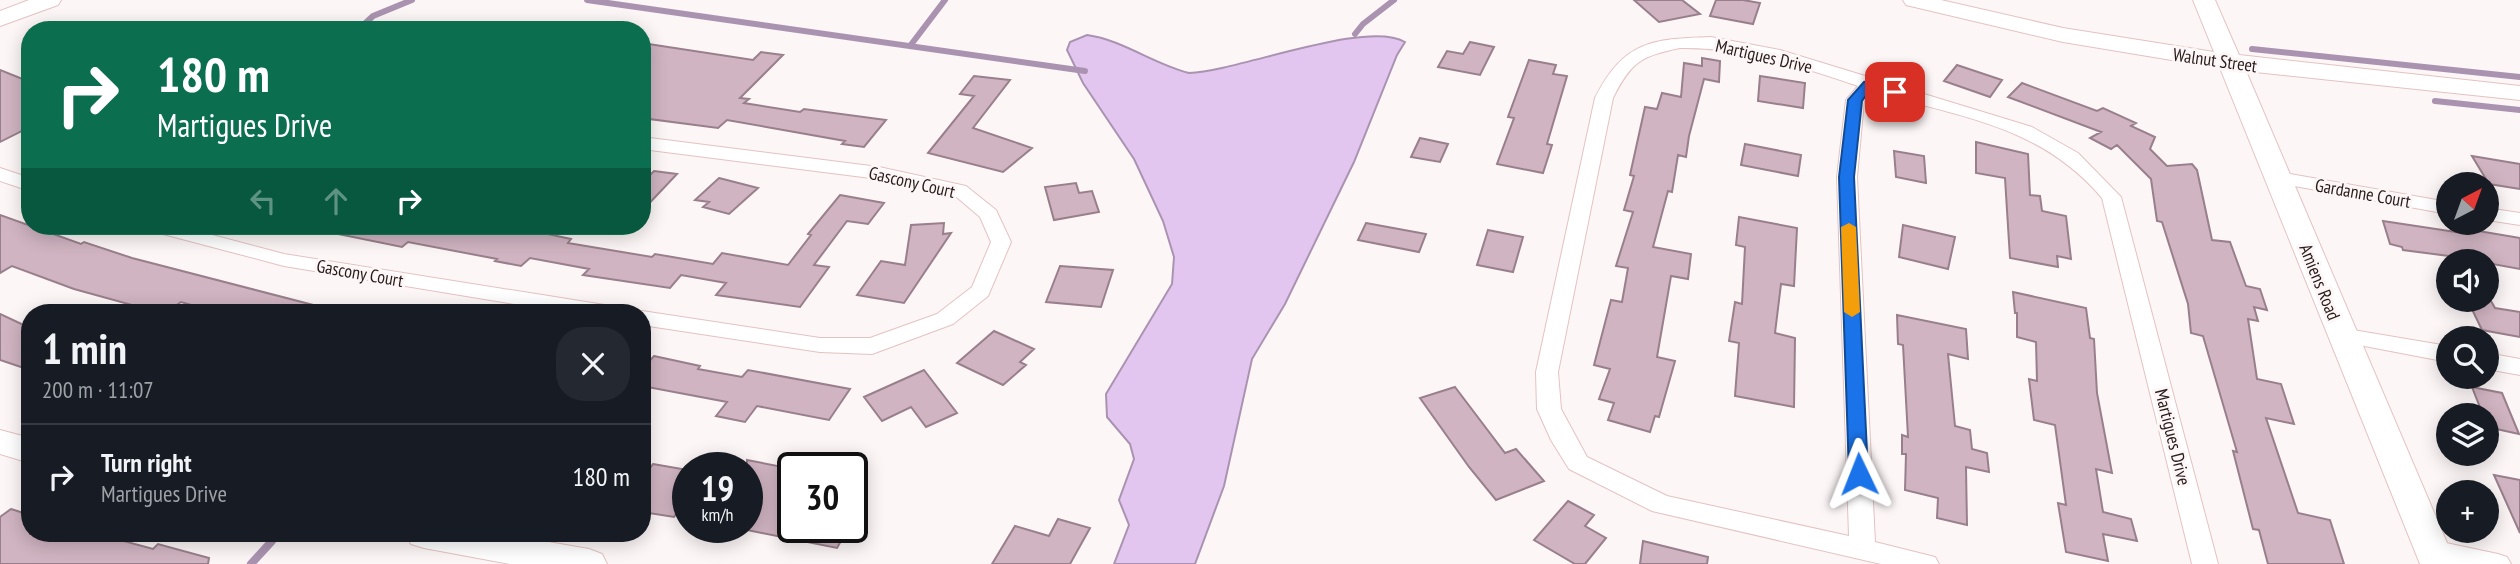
<!DOCTYPE html>
<meta charset="utf-8">
<style>
body{margin:0;font-family:"PT Sans Narrow",sans-serif;background:#242831;color:#f1f3f6;height:100vh;display:flex;flex-direction:column;font-size:26px;white-space:nowrap}
*{box-sizing:border-box;margin:0}
p{font-size:23px;color:#9ea1a6}
.icon{flex:none;width:38px;height:38px;fill:none;stroke:currentColor;stroke-width:2;stroke-linecap:round;stroke-linejoin:round}
.map{position:relative;flex:1;overflow:hidden}
.panel{position:absolute;left:21px;top:304px;width:630px;height:238px;display:flex;flex-direction:column;background:#171b24;border-radius:28px;box-shadow:0 4px 18px #0003}
.panel>*{flex:none}
.guide{position:absolute;left:21px;top:21px;width:630px;height:214px;border-radius:28px;box-shadow:0 4px 18px #0003;background:#0b6e4f;color:#fff;overflow:hidden}
.needle{width:46px;rotate:41deg}
.fabs{position:absolute;left:2436px;top:172px;display:grid;gap:14px}
.fabs a{display:grid;place-items:center;width:63px;height:63px;border-radius:50%;background:#171b24;box-shadow:0 4px 18px #0003;font-size:35px}
.speed{position:absolute;left:672px;top:452px;display:flex;gap:14px;font-size:35px;font-weight:700;text-align:center}
.speed>*{display:grid;place-content:center;width:91px;height:91px;border-radius:50%;background:#171b24;box-shadow:0 4px 18px #0003;line-height:1}
.speed small{font-size:18px;font-weight:400}
.speed .limit{border:4px solid #111;border-radius:10px;background:#fff;color:#111}
.pin{position:absolute;display:grid;place-items:center;width:60px;height:60px;color:#fff;margin:-30px;border-radius:14px;box-shadow:0 4px 10px #0006}
.me{position:absolute;width:77px;margin:-38px;rotate:358deg;stroke-linejoin:round;filter:drop-shadow(0 0 5px #0008)}
.turn{display:flex;align-items:center;gap:24px;height:147px;padding:0 21px;font-size:32px}
.turn .icon{width:91px;height:91px;stroke-width:2.5}
.turn b{display:block;font-size:49px;line-height:60px}
.lanes{display:flex;align-items:center;height:66px;padding:0 21px;background:#0003;justify-content:center;gap:35px;direction:ltr}
.lanes .off{opacity:.35}
.round{display:grid;place-items:center;flex:none;width:74px;height:74px;border-radius:28px;background:#242831}
.headline{display:flex;align-items:center;justify-content:space-between;height:119px;padding:0 21px}
h1{font-size:42px;font-weight:800;line-height:52px}
ul{padding:0;list-style:none}
li{display:flex;align-items:center;gap:21px;height:105px;padding:0 21px;border-top:2px solid #363941}
li div{flex:1}
li b{display:block;font-size:26px}
li em{font-style:normal}
.map>svg:first-child{display:block}
.water{fill:#e2c6f0;stroke:#aa93b0;stroke-width:2}
.lines{fill:none;stroke-linecap:round;stroke-linejoin:round}
.stream-far1{stroke:#aa93b0;stroke-width:6}
.stream{stroke:#aa93b0;stroke-width:8}
.building{fill:#d0b4c1;stroke:#997f8b;stroke-width:2}
.street-casing{stroke:#e3c3c1;stroke-width:2}
.secondary-casing{stroke:#e3c3c1;stroke-width:2}
.street{fill:#fff;fill-rule:evenodd}
.secondary{fill:#fff;fill-rule:evenodd}
.route{fill:#1a73e8;stroke:#114b97;stroke-width:2}
.slow{fill:#f59e0b}
.labels{text-anchor:middle;dominant-baseline:central;stroke-width:6;stroke-linejoin:round;paint-order:stroke}
.street-label{font-size:18px;fill:#271c1b;stroke:#fdf6f6}
</style>
<div class="map">
<svg width="2520" height="564" viewBox="0 0 2520 564">
<rect width="100%" height="100%" fill="#fdf6f6"/>
<path class="water" d="M1087,35C1123,40 1153,64 1189,73C1239,71 1366,19 1405,42L1397,55L1354,162L1285,304L1252,359L1224,486L1195,564H1114L1129,525L1119,500L1134,459L1130,444L1107,417L1106,394L1172,284L1174,257L1163,221L1134,159L1083,83L1067,50L1070,42Z"/>
<g class="lines">
<path class="stream-far1" d="M587,0L1085,71
M358,30L373,16L412,0
M1355,34L1363,24L1394,0
M910,46L945,0
M2252,49L2520,77
M2435,101L2520,110"/>
<path class="stream" d="M251,564L272,541"/>
</g>
<path class="building" d="M1634,0H1682L1700,14L1659,22Z
M1716,0H1743L1760,3L1753,24L1710,16Z
M1470,42L1494,47L1480,75L1438,67L1447,51L1463,54Z
M642,43L753,60L761,52L783,55L740,98L749,99L744,103L800,112L804,109L886,120L864,147L842,144L845,141L727,120L718,128L642,118Z
M1702,58L1720,61L1719,82L1704,79L1689,136L1686,157L1678,155L1672,192L1668,191L1653,247L1691,254L1688,279L1671,276L1657,357L1675,361L1659,417L1655,416L1650,432L1608,420L1614,403L1599,399L1610,369L1594,365L1611,300L1622,302L1628,268L1616,266L1633,212L1624,210L1634,176L1630,175L1645,107L1657,109L1662,93L1681,97L1684,63L1702,66Z
M1529,60L1556,65L1553,74L1567,76L1547,144L1552,145L1543,173L1497,164L1514,118L1508,117Z
M1957,65L2002,80L1990,97L1944,81Z
M0,70L30,82V127L0,142Z
M974,76L1010,80L973,128L1032,148L1003,172L928,153L974,96L960,94Z
M1760,76L1805,83L1803,108L1758,101Z
M2022,83L2097,111L2103,108L2136,123L2131,126L2155,137L2150,149L2167,166L2192,164L2197,170L2212,240L2230,242L2246,286L2260,289L2267,310L2254,307L2258,321L2248,319L2257,379L2281,384L2294,424L2266,418L2298,513L2330,520L2344,564H2268L2259,530L2253,529L2233,451L2237,452L2203,336L2191,333L2188,304L2162,222L2157,221L2151,179L2117,145L2111,149L2090,138L2101,132L2008,97Z
M1420,138L1448,144L1440,162L1411,157Z
M1976,142L2028,154L2030,195L2040,196L2042,211L2066,216L2071,259L2057,256L2058,267L2010,258L2005,178L1976,173Z
M1745,144L1801,155L1798,176L1741,165Z
M1894,151L1924,156L1926,183L1896,177Z
M2472,156L2520,164V189L2489,184Z
M654,171L677,174L642,211V183Z
M719,178L758,188L729,214L703,207L709,202L695,200Z
M1076,183L1079,193L1092,191L1099,212L1054,220L1045,187Z
M840,195L884,203L868,224L847,221L814,265L829,267L800,307L716,295L726,283L681,275L670,288L583,275L589,269L530,258L521,266L495,261L497,259L408,242L402,247L338,234L339,226H484L525,233L529,230L571,239L568,243L652,257L655,254L713,264L722,253L788,265L811,235L808,234Z
M0,215L81,244L84,242L132,258L325,308L324,313H220L181,302L165,313H135L143,308L74,289L12,266L0,273Z
M1739,217L1797,228L1794,286L1781,284L1775,333L1795,338L1794,407L1735,396L1739,343L1729,341L1735,302L1742,304L1745,247L1736,245Z
M2383,221L2469,234L2467,229L2520,238V269L2487,263V261L2403,250L2402,247L2390,244Z
M944,223L943,234L951,233L904,303L857,295L881,261L905,265L911,225Z
M1366,223L1426,234L1419,252L1358,240Z
M1903,225L1955,237L1948,269L1899,257Z
M1488,230L1523,237L1513,272L1477,265Z
M1060,266L1113,270L1101,307L1046,302Z
M2013,292L2086,308L2090,338L2094,339L2097,393L2112,473L2096,469L2103,512L2131,519L2137,541L2103,534L2108,561L2066,552L2058,503L2066,505L2055,425L2034,420L2029,379L2037,381L2036,342L2017,337V313H2015Z
M2467,299L2491,301L2495,308L2520,312V337L2482,330Z
M0,314L30,328V370L0,360Z
M1897,315L1966,329L1968,359L1948,354L1955,426L1970,430L1972,449L1987,453L1989,472L1966,467L1967,525L1937,518L1938,498L1905,490L1906,454H1902V435L1908,437L1903,345L1898,344Z
M994,331L1034,349L1020,362L1026,365L1003,385L957,363Z
M654,356L700,366L698,369L742,377L748,370L850,389L829,420L757,406L745,422L716,416L727,402L642,386V369Z
M924,370L957,413L926,427L911,407L882,421L864,397Z
M1455,387L1505,453L1516,449L1544,481L1496,500L1469,467L1420,398Z
M2472,387L2502,393L2519,434L2487,427V415H2483Z
M747,460L793,469V527H849L837,548L747,530Z
M653,464L688,470V497L674,517L642,512V479Z
M2494,475L2520,480V533Z
M1568,501L1594,515L1585,526L1606,538L1585,564H1575L1534,540Z
M11,509L30,515V534H98L153,549L158,544L209,558L208,564H0V517Z
M1058,519L1090,528L1070,564H992L1015,526L1049,536Z
M1643,541L1708,557L1707,564H1640Z"/>
<g class="lines">
<g class="street-casing">
<path id="street" d="M1711,37L1780,50L2032,127L2078,153L2121,197L2218,564H2192L2102,198C2039,124 1960,118 1873,91L1864,101L1857,177L1875,542L1935,557L1939,564H1881L1652,511L1569,469L1551,440L1537,409L1536,372L1595,98C1624,41 1651,39 1711,37ZM1680,48C1743,47 1799,66 1858,86L1846,100L1837,177L1849,536L1667,496L1587,457L1561,409L1558,372L1613,98C1631,62 1641,56 1680,48Z
M642,137L879,167L966,186L996,210L1011,242L988,296L953,324L872,354L820,352L642,325V313H634L642,311L820,338H870L937,314L972,287L991,242L980,217L953,194L879,179L642,149Z
M0,168L30,178V191L0,181Z
M2279,172L2448,202V214L2272,182L2269,178L2272,174Z
M2487,208L2520,213V225L2487,220Z
M145,226H178L284,254L611,306L619,308L622,313H569L284,266L148,230Z
M2341,328L2448,346V362L2333,340L2330,335L2333,330Z
M2487,353L2520,359V375L2487,369Z
M2432,540L2498,554L2507,557L2511,564H2450L2423,557L2419,550L2423,543Z"/>
</g>
<g class="secondary-casing">
<path id="secondary" d="M29,0H61L58,5L0,26V11Z
M1903,0H1941L2063,28L2214,52L2193,0H2215L2239,55L2520,86V100L2246,71L2456,564H2420L2220,68L2063,42L1906,5Z
M0,430L30,438V463L0,454Z
M406,534H502L589,549L602,554L607,564H510L424,548L411,544Z"/>
</g>
<use href="#street" class="street"/>
<use href="#secondary" class="secondary"/>
</g>
<path class="route" d="M1869,81L1902,92L1895,96L1871,89L1862,101L1854,177L1868,474L1865,478H1852L1849,474L1839,177L1848,100L1864,82Z"/>
<path class="slow" d="M1849,223L1856,227L1860,312L1852,317L1844,312L1841,227Z"/>
<g class="labels">
<g class="street-label">
<text transform="translate(1764 56) rotate(13)">Martigues Drive</text>
<text transform="translate(2215 60) rotate(8)">Walnut Street</text>
<text transform="translate(912 182) rotate(13)">Gascony Court</text>
<text transform="translate(2363 193) rotate(10)">Gardanne Court</text>
<text transform="translate(360 273) rotate(10)">Gascony Court</text>
<text transform="translate(2320 282) rotate(68)">Amiens Road</text>
<text transform="translate(2173 437) rotate(76)">Martigues Drive</text>
</g>
</g>
</svg>
<div class="fabs">
<a><svg class="needle" viewBox="-14 -14 28 28"><path d="M0-13l5 13h-10z" fill="#e53935"/><path d="M0 13l5-13h-10z" fill="#9ea1a6"/></svg></a>
<a><svg class="icon" aria-label="sound" viewBox="0 0 24 24"><path d="M4 9h4l5-4v14l-5-4H4zM17 9q2 3 0 6"/></svg></a>
<a><svg class="icon" aria-label="search" viewBox="0 0 24 24"><circle cx="10" cy="10" r="6"/><path d="M15 15l6 6"/></svg></a>
<a><svg class="icon" aria-label="layers" viewBox="0 0 24 24"><path d="M12 4l9 5-9 5-9-5zM3 14l9 5 9-5"/></svg></a>
<a>+</a>
</div>
<div class="speed"><div>19<small>km/h</small></div><div class="limit">30</div></div>
<div class="pin" style="left:1895px;top:92px;background:#d93025"><svg class="icon" aria-label="arrive" viewBox="0 0 24 24"><path d="M6 21V4h12l-3 4 3 4H6"/></svg></div>
<svg class="me" style="left:1859px;top:474px" viewBox="-20 -20 40 40"><path d="M0-17L14 15 0 8-14 15z" fill="#1a73e8" stroke="#fff" stroke-width="4"/></svg>
<div class="guide">
<div class="turn"><svg class="icon" aria-label="right" viewBox="0 0 24 24"><path d="M7 20v-9h11M14 6l5 5-5 5"/></svg><div><b>180 m</b>Martigues Drive</div></div>
<div class="lanes"><svg class="icon off" aria-label="left" viewBox="0 0 24 24"><path d="M17 20v-9H6M10 6l-5 5 5 5"/></svg><svg class="icon off" aria-label="ahead" viewBox="0 0 24 24"><path d="M12 20V5M6 11l6-6 6 6"/></svg><svg class="icon" aria-label="right" viewBox="0 0 24 24"><path d="M7 20v-9h11M14 6l5 5-5 5"/></svg></div>
</div>
<section class="panel">
<div class="headline"><div><h1>1 min</h1><p>200 m · 11:07</p></div><a class="round"><svg class="icon" aria-label="close" viewBox="0 0 24 24"><path d="M6 6l12 12M18 6L6 18"/></svg></a></div>
<ul>
<li><svg class="icon" aria-label="right" viewBox="0 0 24 24"><path d="M7 20v-9h11M14 6l5 5-5 5"/></svg><div><b>Turn right</b><p>Martigues Drive</p></div><em>180 m</em></li>
</ul>
</section>
</div>
